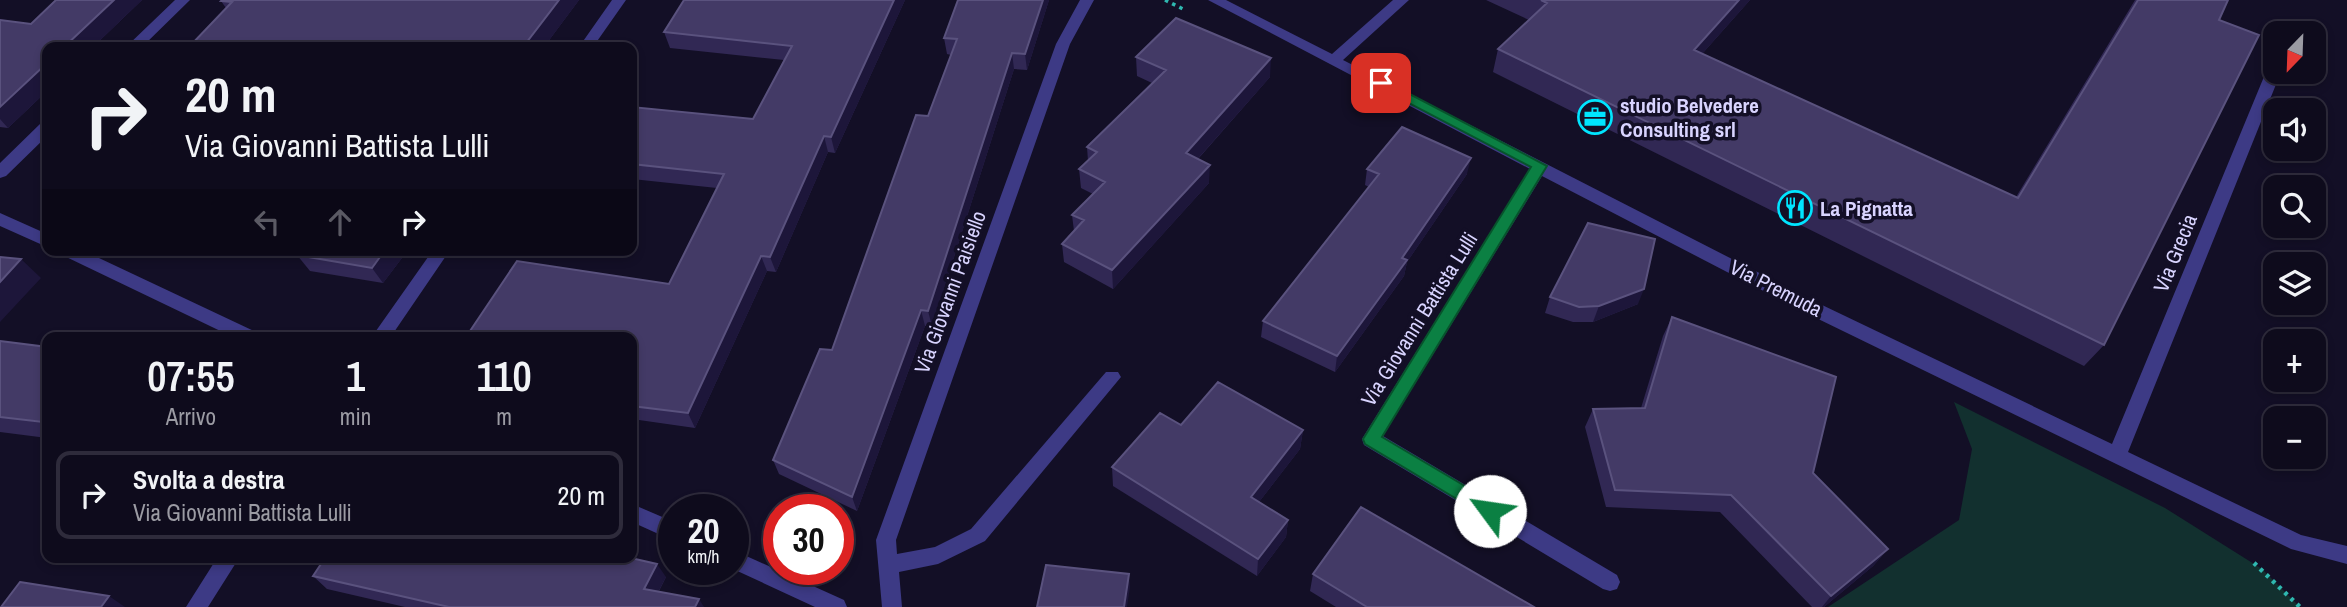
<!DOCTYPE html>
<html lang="it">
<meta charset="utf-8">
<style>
body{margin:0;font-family:"Archivo Narrow",sans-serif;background:#1c1929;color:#f1f3f6;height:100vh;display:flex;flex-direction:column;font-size:26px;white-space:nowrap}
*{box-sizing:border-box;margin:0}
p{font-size:23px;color:#9b9ba3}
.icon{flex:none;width:38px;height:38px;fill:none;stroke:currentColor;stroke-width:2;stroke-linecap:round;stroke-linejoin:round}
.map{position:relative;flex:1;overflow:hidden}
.sheet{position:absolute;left:42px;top:332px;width:595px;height:231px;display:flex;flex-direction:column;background:#0e0b1c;border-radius:14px;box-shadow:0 4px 10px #0003,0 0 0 2px #2e2b3b}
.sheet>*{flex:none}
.banner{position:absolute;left:42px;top:42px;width:595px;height:214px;border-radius:14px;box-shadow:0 4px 10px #0003,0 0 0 2px #2e2b3b;background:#0e0b1c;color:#f1f3f6;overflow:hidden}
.needle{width:46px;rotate:203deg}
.buttons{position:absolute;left:2263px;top:21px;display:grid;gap:14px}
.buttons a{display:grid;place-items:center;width:63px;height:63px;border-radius:14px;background:#0e0b1c;box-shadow:0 4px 10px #0003,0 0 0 2px #2e2b3b;font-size:35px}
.speed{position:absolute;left:658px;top:494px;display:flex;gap:14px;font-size:35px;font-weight:700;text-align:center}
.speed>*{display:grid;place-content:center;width:91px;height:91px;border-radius:50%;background:#0e0b1c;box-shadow:0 4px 10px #0003,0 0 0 2px #2e2b3b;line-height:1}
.speed small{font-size:18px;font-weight:400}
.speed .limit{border:10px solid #d22;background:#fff;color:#111}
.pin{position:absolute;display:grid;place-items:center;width:60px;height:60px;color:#fff;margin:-30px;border-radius:14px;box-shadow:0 4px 10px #0006}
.me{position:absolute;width:77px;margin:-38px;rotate:301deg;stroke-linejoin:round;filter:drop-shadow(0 0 5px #0008)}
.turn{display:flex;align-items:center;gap:24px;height:147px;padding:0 28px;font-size:32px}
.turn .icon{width:91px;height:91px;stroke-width:2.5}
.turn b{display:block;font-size:49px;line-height:60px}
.lanes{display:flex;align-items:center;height:66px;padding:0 28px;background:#0003;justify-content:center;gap:35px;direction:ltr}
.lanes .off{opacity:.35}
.eta{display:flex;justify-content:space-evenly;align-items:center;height:119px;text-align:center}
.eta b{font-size:42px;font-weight:600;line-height:49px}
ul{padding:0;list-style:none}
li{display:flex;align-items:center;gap:21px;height:88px;margin:0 14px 10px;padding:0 14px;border:4px solid #2e2b3b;border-radius:14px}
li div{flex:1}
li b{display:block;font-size:26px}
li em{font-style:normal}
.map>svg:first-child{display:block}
.green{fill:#12302f}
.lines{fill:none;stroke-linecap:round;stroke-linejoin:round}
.path-far1{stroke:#2fb8b0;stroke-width:3.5;stroke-dasharray:3.5 4.5;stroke-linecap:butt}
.path{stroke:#2fb8b0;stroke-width:4.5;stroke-dasharray:3.5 5;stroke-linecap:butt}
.street{fill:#3d3a85;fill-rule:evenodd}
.wall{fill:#312854}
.shaded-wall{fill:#1d163a}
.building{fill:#433a66;stroke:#5a527e;stroke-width:2}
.route{fill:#0b8043;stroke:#07532c;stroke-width:2}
.labels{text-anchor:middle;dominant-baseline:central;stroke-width:7;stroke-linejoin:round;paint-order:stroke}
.poi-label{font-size:21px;font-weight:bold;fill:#d9d4ff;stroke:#130f26;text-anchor:start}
.street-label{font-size:21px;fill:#d9d4ff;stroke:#130f26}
</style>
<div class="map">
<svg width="2347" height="607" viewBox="0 0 2347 607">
<rect width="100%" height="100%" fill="#130f26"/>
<path class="green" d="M1954,402L2165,508L2262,569L2300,607H1828L1959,520L1972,449Z"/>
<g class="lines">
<path class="path-far1" d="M1165,0L1183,9"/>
<path class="path" d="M2254,563L2300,607"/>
<path class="street" d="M175,0H190L142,47H126Z
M612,0H626L593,47H579Z
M1080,0H1094L1070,44L896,540L897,554L935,547L971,529L1106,372H1118L1121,377L985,541L938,564L899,572L902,607H882L876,540L1056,44Z
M1208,0H1226L1332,54L1393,0H1409L1343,60L1820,304L2112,444L2268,67L2275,62V72H2281L2128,452L2301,535L2347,546V564L2291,549L1808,314L1542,176L1383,436L1617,575L1620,582L1617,589L1610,591L1603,589L1364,445L1362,439L1530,169Z
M47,122V136L6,176L0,178V163L41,123Z
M0,213L47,234V247L0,226Z
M58,250H82L258,333L261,338H235L60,254Z
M433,250H450L390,338H371Z
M632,504L674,522V541L632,522Z
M733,550L844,600L847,607H815L733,569Z
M217,558H239L208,607H186Z"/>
</g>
<path class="wall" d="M56,0H142L93,47H47V91L8,128L0,127V20L31,24Z
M222,0H579L544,47H189L226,8L221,1Z
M905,0L835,153L828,152L776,272L767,271L695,428L632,419V338L669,284L717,188L632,179V107L753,119L784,60L670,48L664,32Z
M958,0H1049L1027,70L1014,69L932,326H925L857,511L779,474L773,460L832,350L928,116L951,55L947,54L944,38Z
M1486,0H1750L1702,54L2016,197L2135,0H2228L2219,20L2104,345L2084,366L1493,72L1498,49L1529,20Z
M1136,57L1270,77L1198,159L1209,183L1113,289L1064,262L1062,244L1074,231L1072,215L1093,194L1081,188L1079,169L1088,161L1087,147L1152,83L1137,76Z
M1367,169L1467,174L1407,262L1404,276L1335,372L1261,337L1263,321L1369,187L1365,185Z
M300,250H408L383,283L310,271L297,255L301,251Z
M1550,297L1638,304L1593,322H1573L1545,313Z
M1672,317L1813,473L1888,549L1873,566L1824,607H1812L1720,512L1606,507L1585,427L1593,409L1641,408L1663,336Z
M0,341L47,347V438L0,432Z
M1181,425L1303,430L1300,449L1259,502L1288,520L1286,537L1257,576L1113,486L1112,467Z
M1313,574L1534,607H1336L1310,591Z
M313,576L666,577L659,591L704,607H405L327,589Z"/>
<path class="shaded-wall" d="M114,0H142L93,47H64Z
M559,0H579L544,47H523Z
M894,0H905L835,153L831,137Z
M1043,0H1049L1027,70L1025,54Z
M1739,0H1750L1685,73L1694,50Z
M1012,53L1014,69L932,326L928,311Z
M1271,58L1270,77L1186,172V153Z
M47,63V91L8,128L0,119V107Z
M824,136L828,152L776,272L770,257Z
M1471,158L1467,174L1407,262L1404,276L1335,372L1337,356L1402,258Z
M1210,165L1209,183L1113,289L1112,270Z
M385,250H408L383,283L372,268Z
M761,256L767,271L695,428L688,413Z
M21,259L41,278L0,322V282Z
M1644,289L1638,304L1593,322L1599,306Z
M921,310L925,326L857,511L852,497Z
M47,417V426L43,422Z
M1303,430L1300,449L1249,515L1251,497Z
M1288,520L1286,537L1257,576L1258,559Z
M1888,549L1873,566L1824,607H1822L1831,596Z
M657,564L666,577L653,602L644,589Z
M1129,574L1130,587L1127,607H1124Z
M109,596L125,607H101Z
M699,599L704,607H695Z"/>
<path class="building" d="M56,0H114L64,47H47V63L0,107V20L31,24Z
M222,0H559L523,47H189L232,2L221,1Z
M684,0H894L831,137L824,136L770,257L761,256L688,413L632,406V338L466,337L517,261L669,284L724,174L632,164V107L753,119L792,46L664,32Z
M958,0H1043L1025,54L1012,53L928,311L921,310L852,497L773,460L820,349L832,350L916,115L928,116L957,39L944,38Z
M1541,0H1739L1694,50L2018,198L2138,0H2228L2219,20L2259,35L2104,345L1498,49L1547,3Z
M1176,18L1271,58L1186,153L1210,165L1112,270L1062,244L1084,220L1072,215L1105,182L1079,169L1097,152L1087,147L1166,70L1136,57Z
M1402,127L1471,158L1402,258L1407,260L1337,356L1263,321L1379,174L1367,169Z
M1588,223L1655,239L1644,289L1599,306L1579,307L1550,297Z
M302,250H385L372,268L297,255Z
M0,257L21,259L0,282Z
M1672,317L1836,377L1813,473L1888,549L1831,596L1731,495L1615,490L1593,409L1645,408Z
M0,341L47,347V417L43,422L0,417Z
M1218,382L1303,430L1251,497L1288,520L1258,559L1112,467L1160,413L1181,425Z
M1361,507L1534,607H1367L1313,574Z
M325,558H631L657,564L644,589L699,599L695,607H449L313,576Z
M1046,565L1129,574L1124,607H1037Z
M20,582L109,596L101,607H1Z"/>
<path class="route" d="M1381,79L1547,166L1382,437L1497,505L1499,511L1497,516L1490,519L1365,444L1363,439L1531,167L1376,86V80Z"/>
<defs>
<g id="office-ring" transform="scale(1.75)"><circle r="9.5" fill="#130f26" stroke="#00e5ff" stroke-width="1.5"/><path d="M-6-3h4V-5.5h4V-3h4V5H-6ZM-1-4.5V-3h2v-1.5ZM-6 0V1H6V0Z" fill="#00e5ff"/></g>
<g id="restaurant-ring" transform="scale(1.75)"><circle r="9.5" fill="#130f26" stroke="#00e5ff" stroke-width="1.5"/><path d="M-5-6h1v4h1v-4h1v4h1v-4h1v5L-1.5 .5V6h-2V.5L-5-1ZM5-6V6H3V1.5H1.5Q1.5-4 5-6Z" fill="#00e5ff"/></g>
</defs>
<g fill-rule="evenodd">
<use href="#office-ring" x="1595" y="117"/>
<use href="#restaurant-ring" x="1795" y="208"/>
</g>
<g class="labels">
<g class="poi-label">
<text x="1620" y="105">studio Belvedere<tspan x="1620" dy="24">Consulting srl</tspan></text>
<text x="1820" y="208">La Pignatta</text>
</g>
<g class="street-label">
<text transform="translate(2175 253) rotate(-68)">Via Grecia</text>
<text transform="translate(1776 288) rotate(27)">Via Premuda</text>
<text transform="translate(950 292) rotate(-70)">Via Giovanni Paisiello</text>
<text transform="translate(1419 319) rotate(-58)">Via Giovanni Battista Lulli</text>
</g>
</g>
</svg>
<div class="buttons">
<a><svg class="needle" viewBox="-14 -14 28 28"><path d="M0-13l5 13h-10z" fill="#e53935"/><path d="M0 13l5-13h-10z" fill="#9b9ba3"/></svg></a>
<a><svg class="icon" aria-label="sound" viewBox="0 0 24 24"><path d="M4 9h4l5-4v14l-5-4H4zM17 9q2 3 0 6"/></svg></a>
<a><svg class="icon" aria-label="search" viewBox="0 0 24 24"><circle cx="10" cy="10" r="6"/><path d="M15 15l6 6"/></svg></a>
<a><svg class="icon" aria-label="layers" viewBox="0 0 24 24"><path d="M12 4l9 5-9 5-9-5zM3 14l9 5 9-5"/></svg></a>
<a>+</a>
<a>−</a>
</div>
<div class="speed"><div>20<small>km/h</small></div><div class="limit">30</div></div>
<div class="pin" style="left:1381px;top:83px;background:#d93025"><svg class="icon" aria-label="arrive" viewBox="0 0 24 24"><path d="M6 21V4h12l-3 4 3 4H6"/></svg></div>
<svg class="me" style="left:1490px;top:511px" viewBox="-20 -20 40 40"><circle r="19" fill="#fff"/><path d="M0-13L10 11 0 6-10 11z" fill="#0b8043"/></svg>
<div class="banner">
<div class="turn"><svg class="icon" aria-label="right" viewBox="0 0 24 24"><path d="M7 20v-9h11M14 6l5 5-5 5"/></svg><div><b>20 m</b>Via Giovanni Battista Lulli</div></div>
<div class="lanes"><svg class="icon off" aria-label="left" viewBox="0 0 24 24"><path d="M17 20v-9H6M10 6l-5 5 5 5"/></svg><svg class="icon off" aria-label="ahead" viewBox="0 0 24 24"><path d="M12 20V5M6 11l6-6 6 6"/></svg><svg class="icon" aria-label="right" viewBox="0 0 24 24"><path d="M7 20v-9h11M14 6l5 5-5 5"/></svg></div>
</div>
<section class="sheet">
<div class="eta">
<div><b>07:55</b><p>Arrivo</p></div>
<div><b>1</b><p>min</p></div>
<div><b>110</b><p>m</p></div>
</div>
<ul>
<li><svg class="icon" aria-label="right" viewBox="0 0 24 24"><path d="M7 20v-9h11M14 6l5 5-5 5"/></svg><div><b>Svolta a destra</b><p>Via Giovanni Battista Lulli</p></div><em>20 m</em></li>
</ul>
</section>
</div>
